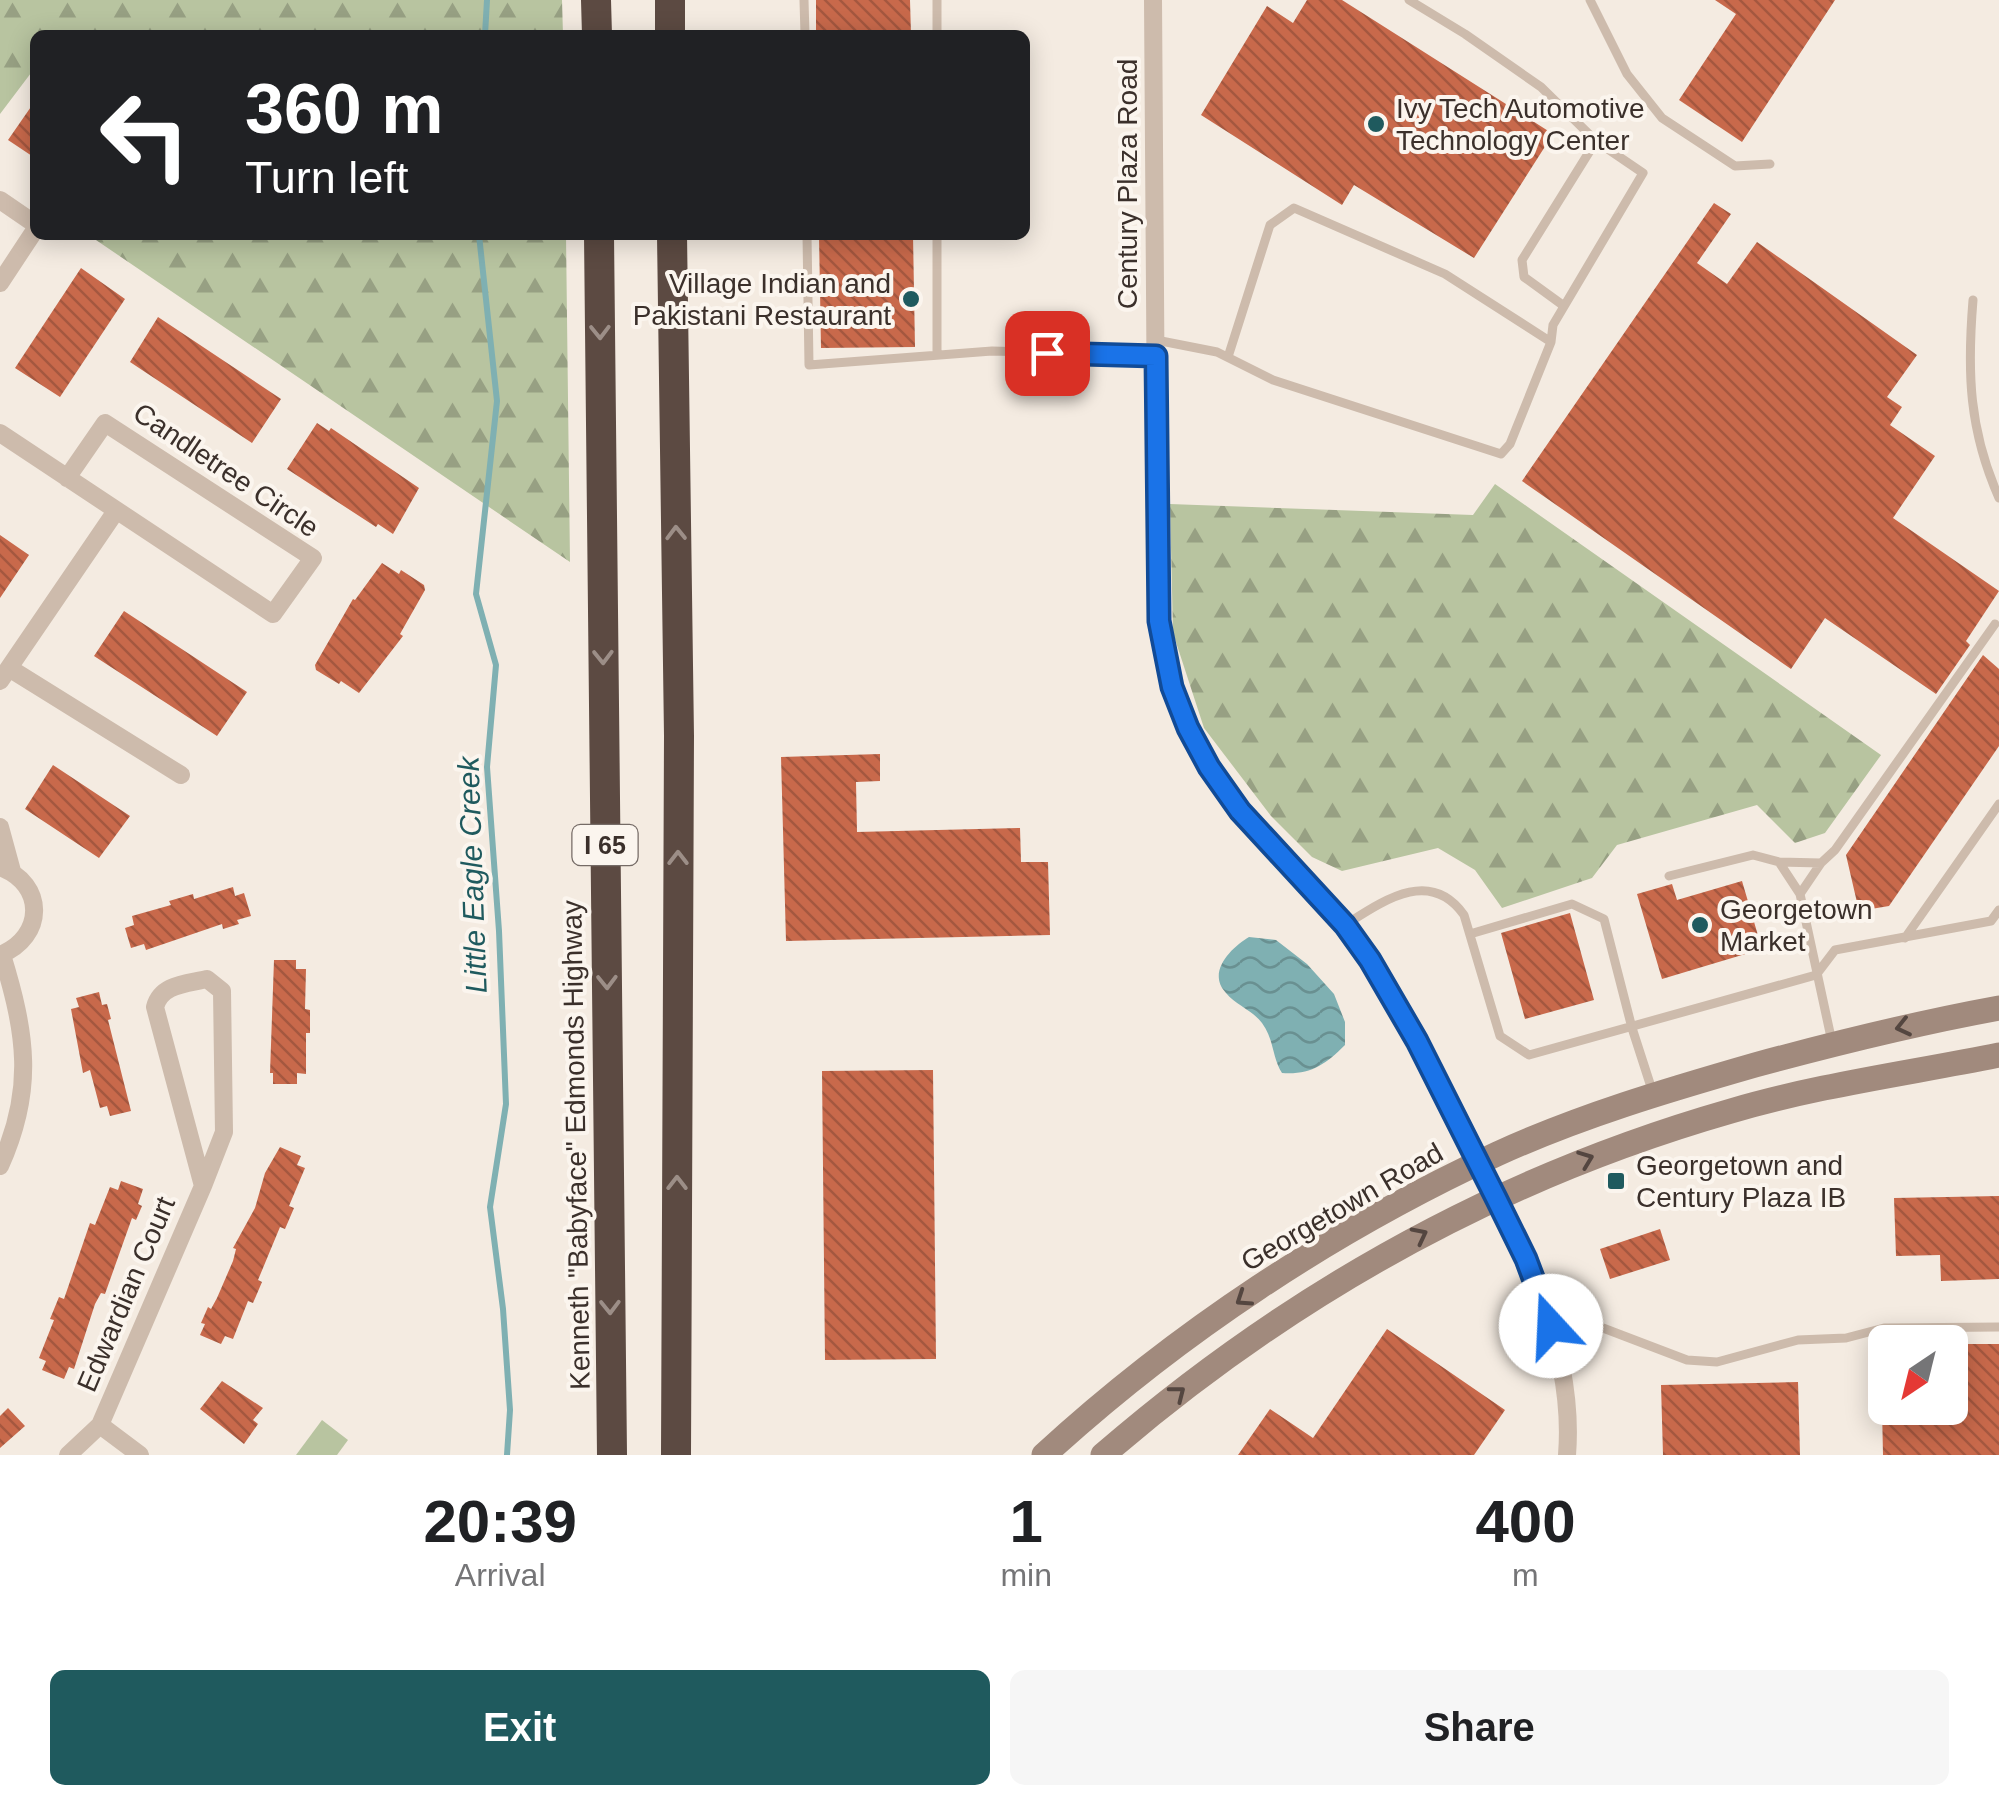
<!DOCTYPE html>
<style>
body{margin:0;font-family:Arial,sans-serif;background:#f6f6f6;color:#202124;height:100vh;display:flex;flex-direction:column;font-size:38px;white-space:nowrap}
*{box-sizing:border-box;margin:0}
p{font-size:32px;color:#757577}
.icon{flex:none;width:55px;height:55px;fill:none;stroke:currentColor;stroke-width:2;stroke-linecap:round;stroke-linejoin:round}
.map{position:relative;height:1455px;overflow:hidden}
.details{display:flex;flex-direction:column;background:#fff;flex:1}
.details>*{flex:none}
.top-card{position:absolute;left:30px;top:30px;width:1000px;height:210px;border-radius:15px;box-shadow:0 5px 25px #0003;background:#202124;color:#fff;overflow:hidden}
.needle{width:65px;rotate:215deg}
.controls{position:absolute;left:1868px;top:1325px;display:grid;gap:20px}
.controls a{display:grid;place-items:center;width:100px;height:100px;border-radius:15px;background:#fff;box-shadow:0 5px 25px #0003;font-size:50px}
.pin{position:absolute;display:grid;place-items:center;width:85px;height:85px;color:#fff;margin:-42px;border-radius:20px;box-shadow:0 5px 15px #0006}
.me{position:absolute;width:110px;margin:-55px;rotate:340deg;stroke-linejoin:round;filter:drop-shadow(0 0 8px #0008)}
.turn{display:flex;align-items:center;gap:35px;height:210px;padding:0 50px;font-size:45px}
.turn .icon{width:130px;height:130px;stroke-width:2.5}
.turn b{display:block;font-size:70px;line-height:85px}
.eta{display:flex;justify-content:space-evenly;align-items:center;height:170px;text-align:center}
.eta b{font-size:60px;font-weight:800;line-height:70px}
.cta{display:flex;gap:20px;margin-top:auto;padding:20px 50px}
.cta a{flex:1;height:115px;border-radius:15px;background:#1f5a5e;color:#fff;font-size:40px;font-weight:800;line-height:115px;text-align:center}
.cta a+a{background:#f6f6f6;color:#202124}
.map>svg:first-child{display:block}
.forest{fill:url(#forest-firs)}
.garden{fill:#b8c4a0}
.water{fill:url(#water-waves)}
.lines{fill:none;stroke-linecap:round;stroke-linejoin:round}
.stream{stroke:#7fb0b2;stroke-width:6}
.building{fill:url(#building-back-hatch)}
.lane{stroke:#cdbbac;stroke-width:9}
.street{stroke:#cdbbac;stroke-width:18}
.secondary{stroke:#a18a7d;stroke-width:25}
.highway{stroke:#5c4a42;stroke-width:30}
.oneway{stroke:#9c8e87}
.oneway2{stroke:#544640}
.route-casing{stroke:#114b97;stroke-width:25}
.route{stroke:#1a73e8;stroke-width:18}
.poi-dot{fill:#1f5a5e;stroke:#fbf5ee;stroke-width:4}
.labels{text-anchor:middle;dominant-baseline:central;stroke-width:8;stroke-linejoin:round;paint-order:stroke}
.shield{fill:#fbf5ee;stroke:#756b66;stroke-width:2.5}
.shield-label{font-size:25px;font-weight:bold;fill:#3b302b}
.poi-label{font-size:28px;fill:#3b302b;stroke:#fbf5ee;text-anchor:start}
.street-label{font-size:28px;fill:#3b302b;stroke:#fbf5ee}
.water-label{font-size:30px;font-style:italic;fill:#1f5a5e;stroke:#fbf5ee}
</style>
<div class="map">
<svg width="1999" height="1455" viewBox="0 0 1999 1455">
<defs>
<pattern id="forest-firs" width="22" height="20" patternUnits="userSpaceOnUse" patternTransform="scale(2.5)"><rect width="22" height="20" fill="#b8c4a0"/><path d="M5 1l3.5 6h-7zM16 11l3.5 6h-7z" fill="#97a083"/></pattern>
<pattern id="water-waves" width="16" height="10" patternUnits="userSpaceOnUse" patternTransform="scale(2.5)"><rect width="16" height="10" fill="#7fb0b2"/><path d="M0 5q4-4 8 0t8 0" fill="none" stroke="#699091"/></pattern>
<pattern id="building-back-hatch" width="6" height="6" patternUnits="userSpaceOnUse" patternTransform="scale(2.5)"><rect width="6" height="6" fill="#c8694b"/><path d="M-1 5l2 2M0 0l6 6M5-1l2 2" fill="none" stroke="#a4573f"/></pattern>
</defs>
<rect width="100%" height="100%" fill="#f4ebe1"/>
<path class="forest" d="M0,0H562L563,35H35V75L31,73L0,114Z
M95,235H566L570,562L93,238Z
M1495,484L1881,755L1825,833L1795,843L1757,805L1617,845L1592,878L1502,908L1475,870L1438,848L1342,871L1312,857L1271,816L1204,728L1173,633L1170,504L1473,515Z"/>
<path class="garden" d="M322,1420L348,1440L337,1455H296Z"/>
<path class="water" d="M1249,937L1276,940L1307,964L1334,994L1345,1022V1045C1325,1065 1310,1075 1282,1073C1272,1057 1274,1039 1262,1023C1252,1010 1236,1005 1226,993C1206,972 1232,947 1249,937Z"/>
<g class="lines">
<path class="stream" d="M485,35L487,0
M479,235L497,401L476,594L496,665L487,767L499,931L506,1104L490,1207L503,1309L510,1410L507,1455"/>
</g>
<path class="building" d="M816,0H910L911,35H816Z
M1307,0H1342L1553,134L1474,258L1354,185L1342,205L1201,115L1267,6L1293,23Z
M1715,0H1835L1742,142L1679,100L1736,14Z
M35,101V158L8,140Z
M1714,203L1731,214L1697,263L1727,284L1757,242L1917,355L1887,397L1902,407L1890,425L1935,456L1893,518L1999,591L1966,641L1970,645L1936,694L1825,618L1791,669L1522,481Z
M819,235H913L915,347L821,348Z
M81,268L125,299L60,397L15,368Z
M158,317L281,399L252,443L130,362Z
M317,423L329,431L331,428L419,488L393,534L378,524L376,527L287,469Z
M0,535L29,555L0,598Z
M382,563L399,574L401,570L424,585L425,590L400,634L403,636L359,693L341,681L339,684L316,670L315,665L353,599L355,600Z
M124,611L247,692L217,736L94,656Z
M1983,655L1999,669V746L1889,906L1859,911L1846,855Z
M880,754V781L856,782L857,832L1020,828L1021,862H1048L1050,935L786,941L781,757Z
M53,765L130,816L99,858L25,809Z
M1742,881L1762,949L1662,979L1637,894L1672,884L1677,900Z
M233,887L235,896L244,893L251,916L237,920L239,924L223,929L222,924L146,950L144,944L131,948L125,928L134,925L132,916L171,905L169,901L193,894L194,899Z
M1570,913L1594,1000L1525,1019L1501,933Z
M274,960H296V969H306L305,1009L310,1010V1033H306V1074L297,1073V1084H273V1073H270Z
M99,992L102,1005L107,1004L111,1019L108,1020L131,1111L110,1116L107,1106L100,1108L90,1070L83,1073L71,1009L79,1007L76,998Z
M933,1070L936,1359L825,1360L822,1071Z
M280,1147L301,1156L297,1165L305,1168L289,1206L294,1208L285,1229L280,1227L258,1280L262,1282L253,1303L248,1301L233,1339L225,1336L221,1344L200,1335L205,1324L201,1323L208,1307L211,1309L217,1298L233,1261L236,1249L233,1248L255,1208L265,1173Z
M121,1181L143,1189L138,1204L142,1206L136,1220L132,1218L105,1294L101,1293L95,1304L74,1369L69,1367L64,1379L42,1370L46,1361L39,1358L54,1320L50,1319L59,1297L64,1299L90,1223L95,1225L110,1187L118,1190Z
M1999,1196V1279L1941,1281L1940,1255L1896,1256L1894,1198Z
M1660,1229L1670,1260L1610,1279L1600,1249Z
M1387,1329L1505,1410L1474,1455H1238L1270,1409L1313,1438Z
M1950,1344H1999V1455H1883L1882,1408H1950Z
M222,1381L263,1408L253,1420L258,1424L244,1444L200,1409Z
M1798,1382L1800,1455H1663L1661,1385Z
M8,1408L25,1426L0,1448V1416Z"/>
<g class="lines">
<path class="lane" d="M804,0L805,35
M1590,0L1627,74L1662,118L1735,166L1770,164
M937,35V0
M807,235L809,365L992,351L1156,356
M1973,300C1967,373 1969,430 1999,498
M1564,306L1524,277L1522,260L1596,141
M1156,340L1217,352L1273,380L1501,454L1510,444L1551,342L1553,325L1643,173L1596,141L1541,87L1465,34L1409,0
M937,355V235
M1228,357L1270,225L1294,208L1445,274L1551,342
M1779,862L1800,894
M1821,863L1800,894L1832,1042
M1669,876L1753,855L1779,862L1821,863L1835,850L1995,624
M1345,925C1383,901 1430,867 1464,915L1500,1036L1529,1055L1816,975L1835,950L1991,921L1999,910
M1470,934L1572,904L1604,919L1632,1028L1653,1093
M1905,938L1999,804
M1551,1326L1572,1320L1603,1328L1687,1360L1717,1362L1798,1340L1846,1338L1884,1328L1999,1327"/>
<path class="street" d="M1153,0L1157,583C1161,677 1193,761 1256,830C1289,866 1325,898 1354,936C1393,988 1421,1050 1451,1108C1505,1214 1577,1331 1567,1455
M0,200L35,224
M0,283L35,230
M0,433L273,614L313,558L105,423L67,478
M9,668L181,775
M0,681L116,511
M0,827L12,871
M0,867C46,884 45,937 0,955
M207,979L222,991L224,1132L203,1186L155,1007C161,984 186,984 207,979Z
M0,1166C35,1089 26,1033 2,955
M100,1425L140,1455
M68,1455L100,1425L203,1186"/>
<path class="secondary" d="M1044,1455C1177,1333 1333,1230 1497,1154C1580,1116 1668,1090 1755,1065C1836,1043 1917,1023 1999,1008
M1103,1455C1287,1296 1497,1178 1731,1111C1819,1085 1910,1073 1999,1055"/>
<path class="highway" d="M596,0L597,35
M670,0V35
M599,235L612,1455
M672,235L679,736L676,1455"/>
</g>
<defs><path id="oneway-chevron" d="M-2-3.5L2.5 0L-2 3.5" fill="none" stroke-width="1.6" stroke-linecap="round" stroke-linejoin="round" transform="scale(2.5)"/></defs>
<g class="oneway">
<use href="#oneway-chevron" transform="translate(600 332) rotate(89)"/>
<use href="#oneway-chevron" transform="translate(676 533) rotate(-91)"/>
<use href="#oneway-chevron" transform="translate(603 657) rotate(89)"/>
<use href="#oneway-chevron" transform="translate(678 858) rotate(-90)"/>
<use href="#oneway-chevron" transform="translate(607 982) rotate(89)"/>
<use href="#oneway-chevron" transform="translate(677 1183) rotate(-90)"/>
<use href="#oneway-chevron" transform="translate(610 1307) rotate(89)"/>
</g>
<g class="oneway2">
<use href="#oneway-chevron" transform="translate(1903 1027) rotate(167)"/>
<use href="#oneway-chevron" transform="translate(1586 1159) rotate(-21)"/>
<use href="#oneway-chevron" transform="translate(1420 1235) rotate(-27)"/>
<use href="#oneway-chevron" transform="translate(1243 1299) rotate(146)"/>
<use href="#oneway-chevron" transform="translate(1178 1393) rotate(-38)"/>
</g>
<g class="lines">
<g class="route-casing">
<path id="route" d="M1047,353L1156,356L1159,621L1172,687L1188,728L1209,767L1240,811L1345,925L1370,960L1417,1041L1496,1198L1526,1259L1551,1326"/>
</g>
<use href="#route" class="route"/>
</g>
<g class="poi-dot">
<circle cx="1376" cy="124" r="10"/>
<circle cx="911" cy="299" r="10"/>
<circle cx="1700" cy="925" r="10"/>
<rect x="1606" y="1171" width="20" height="20" rx="5"/>
</g>
<g class="labels">
<rect class="shield" x="572.5" y="825" width="65" height="40" rx="8"/>
<g class="shield-label">
<text x="605" y="845">I 65</text>
</g>
<g class="poi-label">
<text x="1396" y="108">Ivy Tech Automotive<tspan x="1396" dy="32">Technology Center</tspan></text>
<text x="891" y="283" text-anchor="end">Village Indian and<tspan x="891" dy="32">Pakistani Restaurant</tspan></text>
<text x="1720" y="909">Georgetown<tspan x="1720" dy="32">Market</tspan></text>
<text x="1636" y="1165">Georgetown and<tspan x="1636" dy="32">Century Plaza IB</tspan></text>
</g>
<g class="street-label">
<text transform="translate(1127 184) rotate(-90)">Century Plaza Road</text>
<text transform="translate(226 470) rotate(34)">Candletree Circle</text>
<text transform="translate(576 1145) rotate(-91)">Kenneth "Babyface" Edmonds Highway</text>
<text transform="translate(1342 1207) rotate(-30)">Georgetown Road</text>
<text transform="translate(126 1294) rotate(-67)">Edwardian Court</text>
</g>
<g class="water-label">
<text transform="translate(472 875) rotate(-92)">Little Eagle Creek</text>
</g>
</g>
</svg>
<div class="controls">
<a><svg class="needle" viewBox="-14 -14 28 28"><path d="M0-13l5 13h-10z" fill="#e53935"/><path d="M0 13l5-13h-10z" fill="#757577"/></svg></a>
</div>
<div class="pin" style="left:1047px;top:353px;background:#d93025"><svg class="icon" aria-label="arrive" viewBox="0 0 24 24"><path d="M6 21V4h12l-3 4 3 4H6"/></svg></div>
<svg class="me" style="left:1551px;top:1326px" viewBox="-20 -20 40 40"><circle r="19" fill="#fff"/><path d="M0-13L10 11 0 6-10 11z" fill="#1a73e8"/></svg>
<div class="top-card">
<div class="turn"><svg class="icon" aria-label="left" viewBox="0 0 24 24"><path d="M17 20v-9H6M10 6l-5 5 5 5"/></svg><div><b>360 m</b>Turn left</div></div>
</div>
</div>
<section class="details">
<div class="eta">
<div><b>20:39</b><p>Arrival</p></div>
<div><b>1</b><p>min</p></div>
<div><b>400</b><p>m</p></div>
</div>
<div class="cta"><a>Exit</a><a>Share</a></div>
</section>
